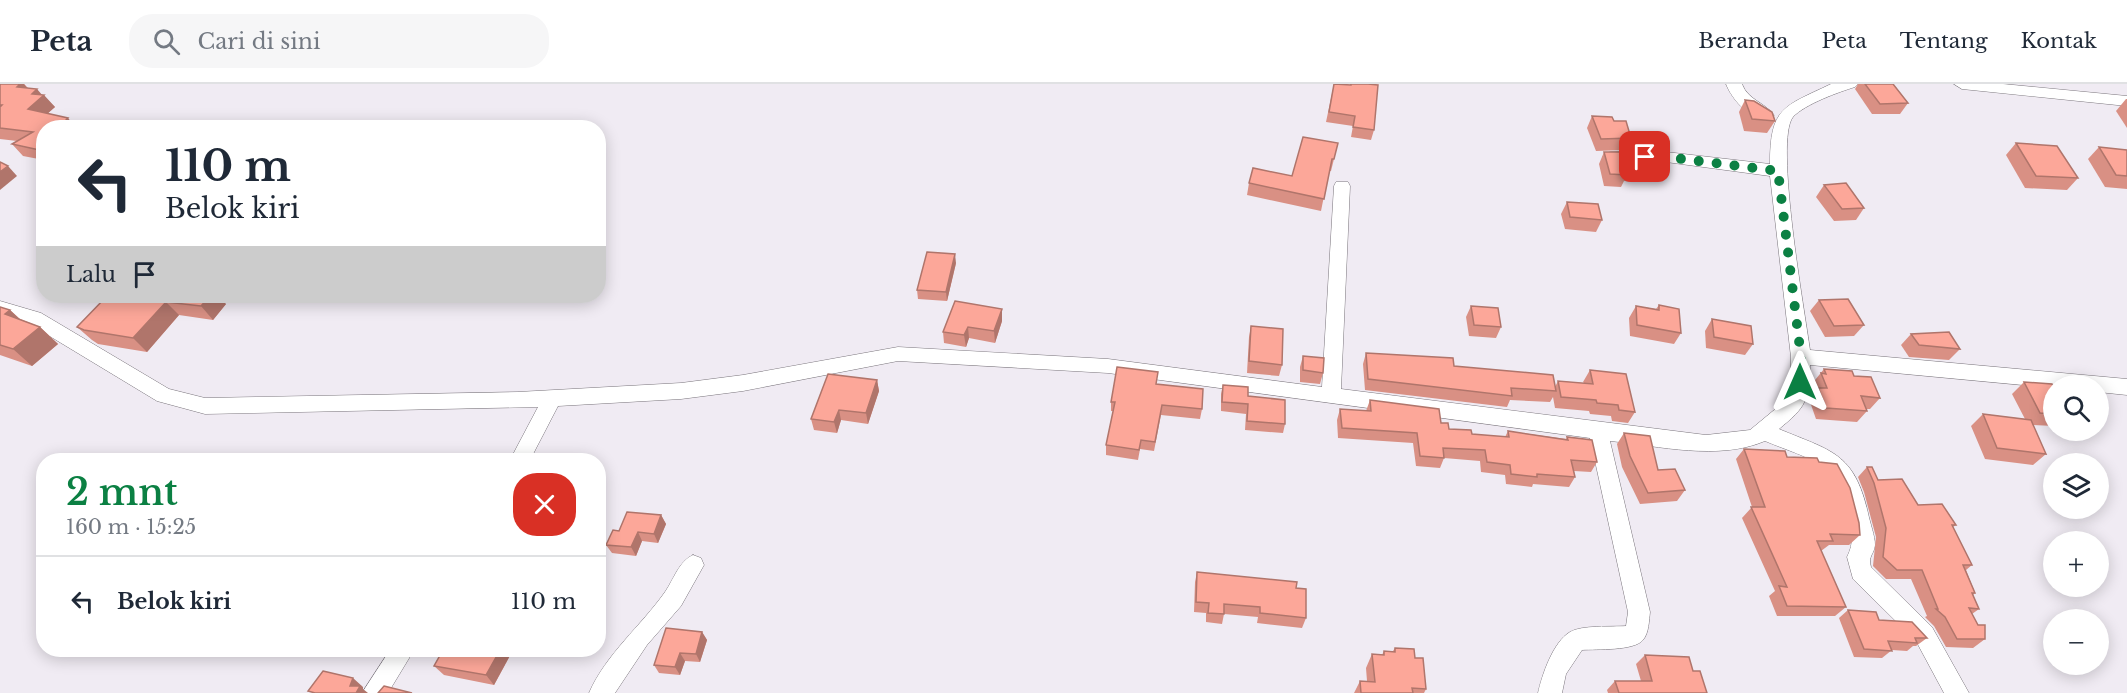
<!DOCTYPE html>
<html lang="id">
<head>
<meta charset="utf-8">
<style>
  body { margin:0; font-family:"Libre Baskerville",serif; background:#f6f6f7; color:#1f2937; height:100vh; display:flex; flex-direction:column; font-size:22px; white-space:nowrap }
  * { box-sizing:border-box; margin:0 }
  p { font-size:20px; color:#747a83 }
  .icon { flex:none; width:33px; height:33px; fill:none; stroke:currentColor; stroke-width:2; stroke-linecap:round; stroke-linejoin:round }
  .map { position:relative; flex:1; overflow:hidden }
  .drawer { position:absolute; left:36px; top:369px; width:570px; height:204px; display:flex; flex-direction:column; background:#fff; border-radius:24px; box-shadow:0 3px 15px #0003 }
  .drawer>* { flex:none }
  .top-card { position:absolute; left:36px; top:36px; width:570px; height:183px; border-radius:24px; box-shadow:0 3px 15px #0003; background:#fff; color:#1f2937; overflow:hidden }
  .controls { position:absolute; left:2043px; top:291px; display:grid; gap:12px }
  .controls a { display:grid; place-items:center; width:66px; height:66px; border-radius:50%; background:#fff; box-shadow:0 3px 15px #0003; font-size:30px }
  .pin { position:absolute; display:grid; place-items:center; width:51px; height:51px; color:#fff; margin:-26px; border-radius:12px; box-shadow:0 3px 9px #0006 }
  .me { position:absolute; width:66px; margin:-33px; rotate:0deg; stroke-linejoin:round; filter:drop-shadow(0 0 4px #0008) }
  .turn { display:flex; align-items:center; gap:21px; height:126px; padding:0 30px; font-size:27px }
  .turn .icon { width:78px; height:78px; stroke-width:2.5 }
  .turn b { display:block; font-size:42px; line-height:51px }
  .then { display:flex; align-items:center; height:57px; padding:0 30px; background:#0003; gap:12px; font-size:22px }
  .round { display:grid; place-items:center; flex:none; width:63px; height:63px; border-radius:24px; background:#f6f6f7 }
  .headline { display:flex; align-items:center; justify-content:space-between; height:102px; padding:0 30px }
  h1 { font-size:36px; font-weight:600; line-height:45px; color:#0b8043 }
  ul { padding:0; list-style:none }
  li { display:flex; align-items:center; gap:18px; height:90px; padding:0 30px; border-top:2px solid #e0e1e3 }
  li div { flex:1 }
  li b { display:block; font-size:22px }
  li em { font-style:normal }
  header { display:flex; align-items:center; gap:36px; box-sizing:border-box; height:84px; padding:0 30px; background:#fff; border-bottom:2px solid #e0e1e3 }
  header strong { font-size:28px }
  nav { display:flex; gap:33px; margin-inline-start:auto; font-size:21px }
  .search { width:420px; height:54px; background:#f6f6f7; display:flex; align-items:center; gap:15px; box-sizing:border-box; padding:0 21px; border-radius:24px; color:#747a83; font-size:22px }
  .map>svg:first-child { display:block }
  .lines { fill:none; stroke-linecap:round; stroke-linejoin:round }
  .minor-casing { stroke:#79747b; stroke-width:1 }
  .minor { fill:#fff; fill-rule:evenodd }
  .wall { fill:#d99084 }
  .shaded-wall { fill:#b0756b }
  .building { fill:#fca799; stroke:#b0756b; stroke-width:1.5 }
  .route { stroke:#0b8043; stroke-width:10; stroke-dasharray:0 18 }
</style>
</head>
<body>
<header>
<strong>Peta</strong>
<div class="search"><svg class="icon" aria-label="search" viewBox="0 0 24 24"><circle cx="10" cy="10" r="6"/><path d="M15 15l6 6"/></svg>Cari di sini</div>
<nav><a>Beranda</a><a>Peta</a><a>Tentang</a><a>Kontak</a></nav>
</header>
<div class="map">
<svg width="2127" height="609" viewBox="0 0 2127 609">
  <rect width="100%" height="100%" fill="#f0ebf3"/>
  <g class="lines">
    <defs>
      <g id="minor">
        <path d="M1726,0h16c6,16 22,18 32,31l-2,4c-19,5 -40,-19 -46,-35z"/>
        <path d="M1831,0h27l-3,3c-16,5 -50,17 -62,30 -19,23 12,196 17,233l317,29v16l-29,-3v-6h-44v2l-244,-23c-1,36 -4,42 -31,64 52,22 75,23 89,84 2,10 7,23 7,32 -1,10 -7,10 -4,22l61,60 37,66h-25l-28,-52 -63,-62 -6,-22c8,-16 4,-23 0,-40 -11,-57 -34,-56 -82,-76 -47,20 -105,5 -155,0l40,171c-1,8 -1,21 -7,28 -9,11 -46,9 -61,10l-16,24 -4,19h-24c4,-18 15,-51 32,-61 11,-7 42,-5 56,-6l2,-14 -38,-174 -482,-65 -210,-12 -155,30 -62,8 -123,7 -28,54h-20l28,-53 -333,7 -48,-13 -129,-78 -28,-8v-14l41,12 128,76 36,9 313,-6 163,-9 62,-8 155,-28 210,12 214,28 12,-201 2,-4h12l2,4 -9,203 365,46 44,-5 35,-29 5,-19 1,-25 -21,-181 -104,-14h-55l-6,-1 -2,-4 2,-4 6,-1h55l104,12c0,-57 13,-57 61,-80z"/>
        <polygon points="1954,0 2003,0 2127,12 2127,22 1962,5"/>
        <path d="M693,471l8,3 3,7 -23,41 -34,39 -32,48h-26c17,-39 52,-67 76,-101 9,-13 14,-31 28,-37z"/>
        <polygon points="390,566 414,566 388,609 362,609"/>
      </g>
    </defs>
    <use href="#minor" class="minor-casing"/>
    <use href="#minor" class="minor"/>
  </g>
  <g class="wall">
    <polygon points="0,0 24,0 28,4 42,11 55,23 47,30 44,44 44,76 23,72 12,60 17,57 0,55"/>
    <polygon points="1334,0 1374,46 1371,56 1351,53 1353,42 1326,38"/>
    <polygon points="1858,0 1893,0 1908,19 1900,30 1872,30 1855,5"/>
    <polygon points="2126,15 2127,15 2127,44 2116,27"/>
    <polygon points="1745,16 1775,37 1767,49 1744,47 1739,28"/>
    <polygon points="1592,32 1631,54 1625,66 1596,67 1587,44"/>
    <polygon points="1338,59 1331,87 1329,87 1321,127 1247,111 1249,99 1292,92"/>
    <polygon points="2016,59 2078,94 2067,106 2025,104 2006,71"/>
    <polygon points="2099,63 2127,66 2127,105 2105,103 2088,75"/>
    <polygon points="1604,68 1640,86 1634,98 1624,97 1621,103 1604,102 1599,80"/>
    <polygon points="1824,101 1864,124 1856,136 1834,137 1816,113"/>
    <polygon points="1567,118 1602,136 1596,148 1565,145 1561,130"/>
    <polygon points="956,179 947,217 918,215 917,206"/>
    <polygon points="107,212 226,220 213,236 179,231 147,268 98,260 92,256 77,243"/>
    <polygon points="1819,216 1864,241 1854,252 1825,253 1810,227"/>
    <polygon points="1659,221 1681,249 1674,260 1630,252 1629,234 1636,222 1656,225"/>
    <polygon points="1471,222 1501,243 1496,254 1469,252 1466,233"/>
    <polygon points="0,223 10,226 20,235 40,243 58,260 32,282 0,271"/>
    <polygon points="1712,235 1753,260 1745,271 1706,264 1705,247"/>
    <polygon points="1002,237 995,259 969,254 966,263 944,259 943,248"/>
    <polygon points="1251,242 1282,281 1279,292 1247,289 1249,253"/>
    <polygon points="1911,250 1960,265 1949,276 1909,273 1901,261"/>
    <polygon points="1366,269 1454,282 1555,303 1558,297 1584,299 1583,298 1590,286 1635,328 1628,339 1612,337 1611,332 1590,330 1589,327 1555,324 1553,313 1550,318 1510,316 1507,323 1365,306 1363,280"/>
    <polygon points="1303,272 1323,289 1320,300 1300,298 1300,283"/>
    <polygon points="1824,285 1854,292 1880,314 1870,325 1867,325 1867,327 1857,338 1816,335 1809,315 1814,308 1811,301"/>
    <polygon points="877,296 879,307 868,340 841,336 837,349 814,346 811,335"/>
    <polygon points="2024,298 2054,303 2054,342 2033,341 2046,370 2033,381 1985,375 1971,342 1983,330 2025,335 2012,310"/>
    <polygon points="1156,300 1202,325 1200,335 1161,331 1154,367 1140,365 1138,376 1106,371 1106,361 1113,327 1111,327 1111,318"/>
    <polygon points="1223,301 1248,312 1285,340 1283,349 1245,346 1246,330 1221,327 1221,310"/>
    <polygon points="1370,316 1441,339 1449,345 1472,350 1505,353 1508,347 1566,355 1567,353 1597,378 1591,388 1574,387 1575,393 1569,403 1533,400 1532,403 1506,400 1505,391 1481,388 1480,377 1444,374 1440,384 1416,382 1413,359 1338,354 1337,336 1340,325 1366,327"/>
    <polygon points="1624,349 1658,386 1685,406 1677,417 1640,420 1622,383 1617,360"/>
    <polygon points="1744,365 1787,373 1860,451 1849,461 1829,461 1821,467 1846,523 1835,532 1777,532 1769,512 1775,507 1742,434 1752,423 1736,375"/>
    <polygon points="1867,383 1878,396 1918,421 1956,441 1953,443 1972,481 1966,486 1975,509 1973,511 1979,525 1972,530 1985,555 1973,564 1946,563 1934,542 1925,533 1927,532 1911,495 1886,495 1873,482 1876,453 1864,408 1858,393"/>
    <polygon points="661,431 666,440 658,459 642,457 636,472 612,469 606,461 619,447"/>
    <polygon points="1197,488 1296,504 1306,534 1302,544 1257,539 1258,533 1224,530 1222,540 1206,538 1206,529 1194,528 1195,498"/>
    <polygon points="1848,526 1879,536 1927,554 1916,562 1913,562 1907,567 1892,566 1882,574 1854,573 1839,534"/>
    <polygon points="702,548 707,556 700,578 685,577 680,591 659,589 654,581"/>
    <polygon points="1395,564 1415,574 1426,605 1424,609 1354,609 1360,597 1367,597 1366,584 1372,570 1382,571 1384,567 1393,567"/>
    <polygon points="513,566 494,601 444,591 434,582"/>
    <polygon points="1645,571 1693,587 1707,609 1608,609 1607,606 1615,597 1641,597 1636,580"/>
  </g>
  <g class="shaded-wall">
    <polygon points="20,0 24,0 32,10 37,5 43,12 44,11 55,23 39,37 28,25 17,3"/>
    <polygon points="68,34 76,44 64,38"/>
    <polygon points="8,82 17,92 0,106 0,88"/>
    <polygon points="955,170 956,179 947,217 946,208"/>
    <polygon points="210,212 219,212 226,220 213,236 201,222"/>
    <polygon points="166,218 179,231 147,268 133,254"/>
    <polygon points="1002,225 1002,237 995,259 994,247"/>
    <polygon points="10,226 28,243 5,230"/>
    <polygon points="40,243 58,260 32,282 13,265"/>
    <polygon points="968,243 969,254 966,263 964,251"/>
    <polygon points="877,296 879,307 868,340 866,329"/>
    <polygon points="839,326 841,336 837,349 834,338"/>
    <polygon points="661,431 666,440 658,459 654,450"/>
    <polygon points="638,448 642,457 636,472 631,463"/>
    <polygon points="702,548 707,556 700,578 696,570"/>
    <polygon points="500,566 513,566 494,601 486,591"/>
    <polygon points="680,569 685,577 680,591 675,583"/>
    <polygon points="353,594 363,603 363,605 368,609 356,609 350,602"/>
  </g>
  <g class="building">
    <polygon points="0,0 20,0 17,3 37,5 32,10 44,11 28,25 68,34 64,38 89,44 44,44 44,67 12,60 33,48 0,44 0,23 2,21 0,21"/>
    <polygon points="1334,0 1351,1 1351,0 1368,0 1378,1 1374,46 1353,43 1355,32 1329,28"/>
    <polygon points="1865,0 1893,0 1908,19 1880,20"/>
    <polygon points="1745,16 1754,17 1772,28 1775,37 1752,35"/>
    <polygon points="1592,32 1612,33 1614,37 1626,37 1631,54 1601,55"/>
    <polygon points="1303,53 1338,59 1334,75 1332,75 1324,115 1249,99 1253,84 1292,92"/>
    <polygon points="2016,59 2057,62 2078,94 2036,92"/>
    <polygon points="2099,63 2127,66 2127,92 2116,91"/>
    <polygon points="1604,68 1635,68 1640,86 1625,84 1627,91 1610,90"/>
    <polygon points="0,78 8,82 0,88"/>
    <polygon points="1846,99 1864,124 1842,125 1824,101"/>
    <polygon points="1567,118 1598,120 1602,136 1570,133"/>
    <polygon points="927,168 955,170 946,208 917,206"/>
    <polygon points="107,212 210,212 201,222 166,218 133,254 84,246 77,243"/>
    <polygon points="1848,215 1864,241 1834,242 1819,216"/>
    <polygon points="955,217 1002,225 994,247 968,243 964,251 943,248"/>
    <polygon points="1659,221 1679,225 1681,249 1637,241 1636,222 1659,226"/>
    <polygon points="1471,222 1498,224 1501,243 1474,241"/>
    <polygon points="0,223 10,226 5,230 40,243 13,265 0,261"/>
    <polygon points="1712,235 1751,242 1753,260 1714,253"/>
    <polygon points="1251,242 1283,245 1282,281 1249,277"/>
    <polygon points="1949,248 1960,265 1919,261 1911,250"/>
    <polygon points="1366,269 1453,274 1454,282 1553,291 1556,307 1511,304 1512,312 1368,295"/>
    <polygon points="1303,272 1324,274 1323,289 1303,286"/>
    <polygon points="1117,283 1158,288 1156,300 1203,305 1202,325 1162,321 1155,358 1141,356 1139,366 1106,361 1115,318 1111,318"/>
    <polygon points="1824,285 1852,287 1854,292 1871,293 1880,314 1861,312 1867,327 1826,324 1818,304 1827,304 1821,289 1826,290"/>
    <polygon points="1590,286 1626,290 1635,328 1619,326 1618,321 1597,319 1596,316 1561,313 1558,297 1593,300"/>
    <polygon points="828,290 877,296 866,329 839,326 834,338 811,335"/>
    <polygon points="2024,298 2052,300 2054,303 2054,330 2040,329"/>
    <polygon points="1223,301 1248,303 1248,312 1285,316 1285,340 1247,337 1248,320 1222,318"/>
    <polygon points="1370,316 1439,325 1441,339 1448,339 1449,345 1471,346 1472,350 1509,353 1508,347 1568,356 1567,353 1592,356 1597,378 1571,376 1575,393 1537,390 1537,393 1511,390 1510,381 1487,378 1485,366 1443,364 1444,374 1420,372 1417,349 1342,344 1340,325 1371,327"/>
    <polygon points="1983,330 2031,336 2046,370 1997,364"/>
    <polygon points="1624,349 1650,352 1658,386 1675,385 1685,406 1648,409 1630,372"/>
    <polygon points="1744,365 1785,367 1787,373 1817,374 1819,378 1837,380 1850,404 1859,439 1860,451 1830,450 1833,457 1817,457 1846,523 1787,522 1779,502 1787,503 1751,423 1765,423"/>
    <polygon points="1867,383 1872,383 1878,396 1902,395 1918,421 1942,420 1956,441 1952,441 1972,481 1963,481 1975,509 1972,509 1979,525 1969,524 1978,541 1985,541 1985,555 1957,555 1945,533 1936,525 1938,525 1922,486 1897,486 1883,473 1886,444 1874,399"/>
    <polygon points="627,428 661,431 654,450 638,448 631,463 606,461 613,446 619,447"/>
    <polygon points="1197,488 1297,498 1296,504 1306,505 1306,534 1260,529 1260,523 1224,520 1224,530 1208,529 1209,519 1196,518"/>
    <polygon points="1848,526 1876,528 1879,536 1912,538 1927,554 1915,554 1917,559 1888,557 1892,567 1864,565"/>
    <polygon points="666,544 702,548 696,570 680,569 675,583 654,581"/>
    <polygon points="1395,564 1414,565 1415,574 1423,574 1426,605 1412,604 1413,609 1361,609 1360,597 1375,598 1372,570 1384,571 1384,567 1395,568"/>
    <polygon points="443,566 500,566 486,591 434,582"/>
    <polygon points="1645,571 1689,573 1693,587 1700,587 1707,609 1619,609 1615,597 1652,597"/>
    <polygon points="323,587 353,594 350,602 360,602 356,609 315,609 308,607"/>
    <polygon points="384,602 412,609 378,609"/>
  </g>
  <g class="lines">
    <polyline class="route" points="1645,73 1666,73 1778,87 1801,273 1800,298"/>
  </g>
</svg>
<div class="controls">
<a><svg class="icon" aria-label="search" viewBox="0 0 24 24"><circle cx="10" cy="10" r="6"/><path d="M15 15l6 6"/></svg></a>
<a><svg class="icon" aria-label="layers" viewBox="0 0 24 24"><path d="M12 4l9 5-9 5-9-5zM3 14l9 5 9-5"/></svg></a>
<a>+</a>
<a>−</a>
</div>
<div class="pin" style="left:1645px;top:73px;background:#d93025"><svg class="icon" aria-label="arrive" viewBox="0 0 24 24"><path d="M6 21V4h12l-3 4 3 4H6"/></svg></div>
<svg class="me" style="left:1800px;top:298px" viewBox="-20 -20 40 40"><path d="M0-17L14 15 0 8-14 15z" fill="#0b8043" stroke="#fff" stroke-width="4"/></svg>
<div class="top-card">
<div class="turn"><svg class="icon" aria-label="left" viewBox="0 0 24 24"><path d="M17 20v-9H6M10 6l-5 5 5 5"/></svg><div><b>110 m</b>Belok kiri</div></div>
<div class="then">Lalu<svg class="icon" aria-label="arrive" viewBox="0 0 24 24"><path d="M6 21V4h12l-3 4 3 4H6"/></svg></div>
</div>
<section class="drawer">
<div class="headline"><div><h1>2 mnt</h1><p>160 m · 15:25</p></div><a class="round" style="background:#d93025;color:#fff"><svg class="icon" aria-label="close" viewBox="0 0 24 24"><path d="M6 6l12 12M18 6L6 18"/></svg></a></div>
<ul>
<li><svg class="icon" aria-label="left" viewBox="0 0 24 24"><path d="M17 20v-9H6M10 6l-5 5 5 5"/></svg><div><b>Belok kiri</b></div><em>110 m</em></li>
</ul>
</section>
</div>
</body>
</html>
